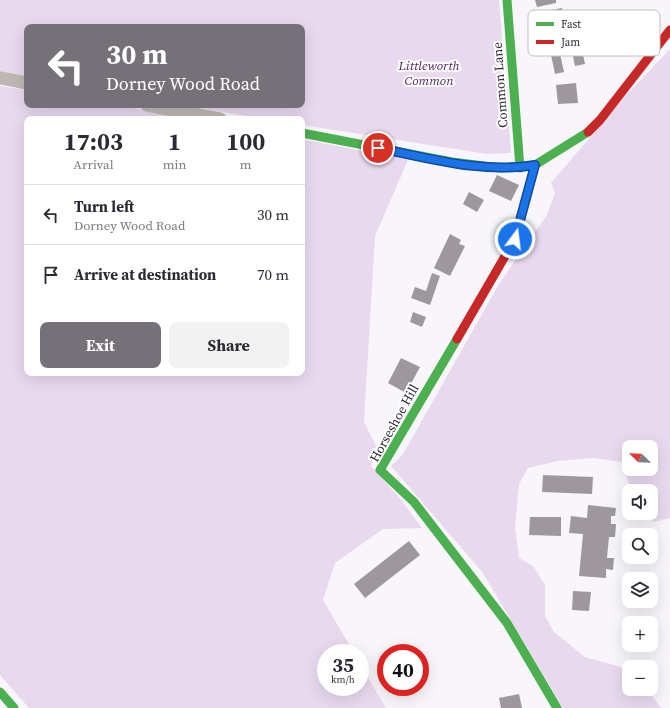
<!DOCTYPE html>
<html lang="en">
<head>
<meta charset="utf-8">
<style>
  body { margin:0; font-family:"Source Serif 4",serif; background:#f2f2f3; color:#2b2b33; height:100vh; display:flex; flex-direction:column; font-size:15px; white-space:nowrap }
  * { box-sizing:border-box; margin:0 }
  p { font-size:13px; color:#7c7c81 }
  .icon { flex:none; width:22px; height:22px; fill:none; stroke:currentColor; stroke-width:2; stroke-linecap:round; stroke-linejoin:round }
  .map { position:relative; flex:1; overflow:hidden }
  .panel { position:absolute; left:24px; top:116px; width:281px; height:260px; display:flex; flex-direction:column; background:#fff; border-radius:8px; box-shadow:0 4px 16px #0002 }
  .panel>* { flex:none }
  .top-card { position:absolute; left:24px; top:24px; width:281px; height:84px; border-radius:8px; box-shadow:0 4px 16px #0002; background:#767079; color:#fff; overflow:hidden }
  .needle { width:26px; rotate:293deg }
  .buttons { position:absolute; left:622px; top:440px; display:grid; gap:8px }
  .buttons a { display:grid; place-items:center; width:36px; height:36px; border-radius:8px; background:#fff; box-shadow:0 4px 16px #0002; font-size:20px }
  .speed { position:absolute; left:317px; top:644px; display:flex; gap:8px; font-size:20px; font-weight:700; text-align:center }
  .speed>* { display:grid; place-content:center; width:52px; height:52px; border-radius:50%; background:#fff; box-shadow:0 4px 16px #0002; line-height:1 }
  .speed small { font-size:10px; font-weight:400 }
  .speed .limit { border:6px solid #d22; background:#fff; color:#111 }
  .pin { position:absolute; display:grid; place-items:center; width:34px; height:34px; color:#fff; margin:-17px; border:2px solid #fff; border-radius:50%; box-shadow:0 1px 4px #0007 }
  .me { position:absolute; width:44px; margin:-22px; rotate:15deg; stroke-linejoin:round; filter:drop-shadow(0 0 3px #0008) }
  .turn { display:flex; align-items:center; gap:14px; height:84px; padding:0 16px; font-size:18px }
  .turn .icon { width:52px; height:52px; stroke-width:2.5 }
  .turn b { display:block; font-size:28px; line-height:34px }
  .eta { display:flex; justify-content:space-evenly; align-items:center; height:68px; text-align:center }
  .eta b { font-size:24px; font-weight:700; line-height:28px }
  .cta { display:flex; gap:8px; margin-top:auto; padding:8px 16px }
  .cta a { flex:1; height:46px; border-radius:8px; background:#767079; color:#fff; font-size:16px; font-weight:700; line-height:46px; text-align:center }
  .cta a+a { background:#f2f2f3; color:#2b2b33 }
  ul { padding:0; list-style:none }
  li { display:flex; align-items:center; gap:12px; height:60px; padding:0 16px; border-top:1px solid #e1e1e2 }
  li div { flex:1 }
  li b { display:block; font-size:15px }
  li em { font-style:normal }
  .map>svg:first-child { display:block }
  .green { fill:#e8d9ef; fill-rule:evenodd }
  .building { fill:#9e989e }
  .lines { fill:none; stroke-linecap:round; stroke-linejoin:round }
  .street { stroke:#bfb8b2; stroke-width:13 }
  .fast { stroke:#4caf50; stroke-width:9 }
  .jam { stroke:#c62828; stroke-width:9 }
  .route-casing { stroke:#114b97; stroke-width:10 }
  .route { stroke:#1a73e8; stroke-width:7 }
  .labels { text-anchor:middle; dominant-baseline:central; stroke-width:4; stroke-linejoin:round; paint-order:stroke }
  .park-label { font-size:13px; font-style:italic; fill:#532265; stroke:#fff }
  .street-label { font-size:13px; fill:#302834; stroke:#fff }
  .key { fill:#fff; stroke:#c1bec2; stroke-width:1 }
  .key-label { font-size:11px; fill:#302834 }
</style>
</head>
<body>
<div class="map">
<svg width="670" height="708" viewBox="0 0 670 708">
  <rect width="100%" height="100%" fill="#f8f6fa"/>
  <g class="green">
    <polygon points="0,0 499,0 511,153 487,154 302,125 302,119 265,119 181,105 302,105 302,27 27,27 27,77 0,73"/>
    <path d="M670,49v469l-17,4 -5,-9h3v-22h-18l-3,-3 -8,-26 -29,-4 -36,3 -29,7 -9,16 -4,43 4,31 14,8 12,19v31l9,16 31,25 39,11 5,4v17h18l14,19h-98l-80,-135 -92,-107 12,-12 96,-170 48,-69 8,-22 -4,-10 77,-90zM629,447h22v22h-22z"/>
    <polygon points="0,86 27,90 27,105 118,105 196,119 27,119 27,373 302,373 302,139 408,160 375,236 364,422 376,446 371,466 402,501 422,528 383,529 335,563 323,600 354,653 326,653 326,687 360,687 360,664 386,708 29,708 0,675"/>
  </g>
  <g class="building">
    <polygon points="535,0 556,0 556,3 537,7"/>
    <polygon points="562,8 569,38 579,36 585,64 575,66 571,46 559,49 564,72 555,74 550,50 558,49 556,43 548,45 541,12"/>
    <polygon points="576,83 578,103 558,104 556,85"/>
    <polygon points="497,175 519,185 511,201 489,191"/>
    <polygon points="469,192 484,200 477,212 463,204"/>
    <polygon points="450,234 461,240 459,244 465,246 450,276 434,268"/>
    <polygon points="432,273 440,276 430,305 411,298 415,287 426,291"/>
    <polygon points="413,312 426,317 422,327 410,322"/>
    <polygon points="401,358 420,367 406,393 388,383"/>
    <polygon points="543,475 593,477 592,494 542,492"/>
    <polygon points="588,505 616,508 615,516 611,516 611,524 616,524 615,537 609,537 607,558 614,558 613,570 606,569 606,578 579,576 583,534 569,533 571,516 587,518"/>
    <polygon points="530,517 561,517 561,536 529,535"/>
    <polygon points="409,541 420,555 365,598 354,584"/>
    <polygon points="573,591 591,592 589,611 572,610"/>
    <polygon points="519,694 522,708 501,708 499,698"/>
  </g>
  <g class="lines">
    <g class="street">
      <polyline points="0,78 27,83"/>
      <polyline points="147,105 220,119"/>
    </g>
    <g class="fast">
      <polyline points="507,0 520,168"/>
      <polyline points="302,133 452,162 500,168 535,165 588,132"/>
      <polyline points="457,339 380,470 414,502 507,623 557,708"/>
      <polyline points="0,692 14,708"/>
    </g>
    <g class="jam">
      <polyline points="588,132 600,120 670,30"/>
      <polyline points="457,339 515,239 535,165"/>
    </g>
  </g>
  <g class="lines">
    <defs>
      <path id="route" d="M378,148c51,10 105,26 157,17l-20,74"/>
    </defs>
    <use href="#route" class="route-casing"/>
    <use href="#route" class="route"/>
  </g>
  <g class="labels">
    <g class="park-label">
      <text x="429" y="65">Littleworth<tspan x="429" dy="15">Common</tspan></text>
    </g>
    <g class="street-label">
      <text transform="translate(500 85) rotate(-94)">Common Lane</text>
      <text transform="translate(394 423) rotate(-61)">Horseshoe Hill</text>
    </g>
  </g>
  <rect x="528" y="10" width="132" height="46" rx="6" class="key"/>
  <rect x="536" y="22" width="18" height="4" fill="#4caf50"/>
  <rect x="536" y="40" width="18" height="4" fill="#c62828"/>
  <g class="key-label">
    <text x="561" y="28">Fast</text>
    <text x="561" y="46">Jam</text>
  </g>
</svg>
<div class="buttons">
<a><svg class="needle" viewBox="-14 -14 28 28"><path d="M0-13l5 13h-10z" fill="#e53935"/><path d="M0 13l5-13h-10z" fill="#7c7c81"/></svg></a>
<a><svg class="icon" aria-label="sound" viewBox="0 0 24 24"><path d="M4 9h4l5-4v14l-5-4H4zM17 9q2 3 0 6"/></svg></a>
<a><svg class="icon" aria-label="search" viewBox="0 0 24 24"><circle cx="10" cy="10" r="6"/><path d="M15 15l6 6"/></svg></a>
<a><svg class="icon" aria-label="layers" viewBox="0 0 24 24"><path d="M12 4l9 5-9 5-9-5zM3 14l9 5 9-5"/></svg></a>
<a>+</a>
<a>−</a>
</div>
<div class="speed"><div>35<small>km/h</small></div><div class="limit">40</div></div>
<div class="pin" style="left:378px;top:148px;background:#d93025"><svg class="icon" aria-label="arrive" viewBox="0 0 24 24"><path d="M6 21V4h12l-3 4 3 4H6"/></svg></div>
<svg class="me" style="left:515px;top:239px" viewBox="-20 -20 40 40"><circle r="17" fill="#1a73e8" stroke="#fff" stroke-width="3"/><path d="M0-11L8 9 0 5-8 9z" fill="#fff"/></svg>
<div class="top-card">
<div class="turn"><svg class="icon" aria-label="left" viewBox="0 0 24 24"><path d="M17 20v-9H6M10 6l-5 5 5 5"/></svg><div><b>30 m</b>Dorney Wood Road</div></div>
</div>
<section class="panel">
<div class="eta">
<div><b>17:03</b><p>Arrival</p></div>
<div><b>1</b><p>min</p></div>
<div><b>100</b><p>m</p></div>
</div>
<ul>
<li><svg class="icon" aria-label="left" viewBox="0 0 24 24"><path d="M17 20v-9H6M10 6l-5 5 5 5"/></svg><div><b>Turn left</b><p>Dorney Wood Road</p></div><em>30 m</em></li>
<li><svg class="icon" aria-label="arrive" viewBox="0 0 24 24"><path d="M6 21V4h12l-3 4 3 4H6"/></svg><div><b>Arrive at destination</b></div><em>70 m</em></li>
</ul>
<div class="cta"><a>Exit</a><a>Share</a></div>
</section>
</div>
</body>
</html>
